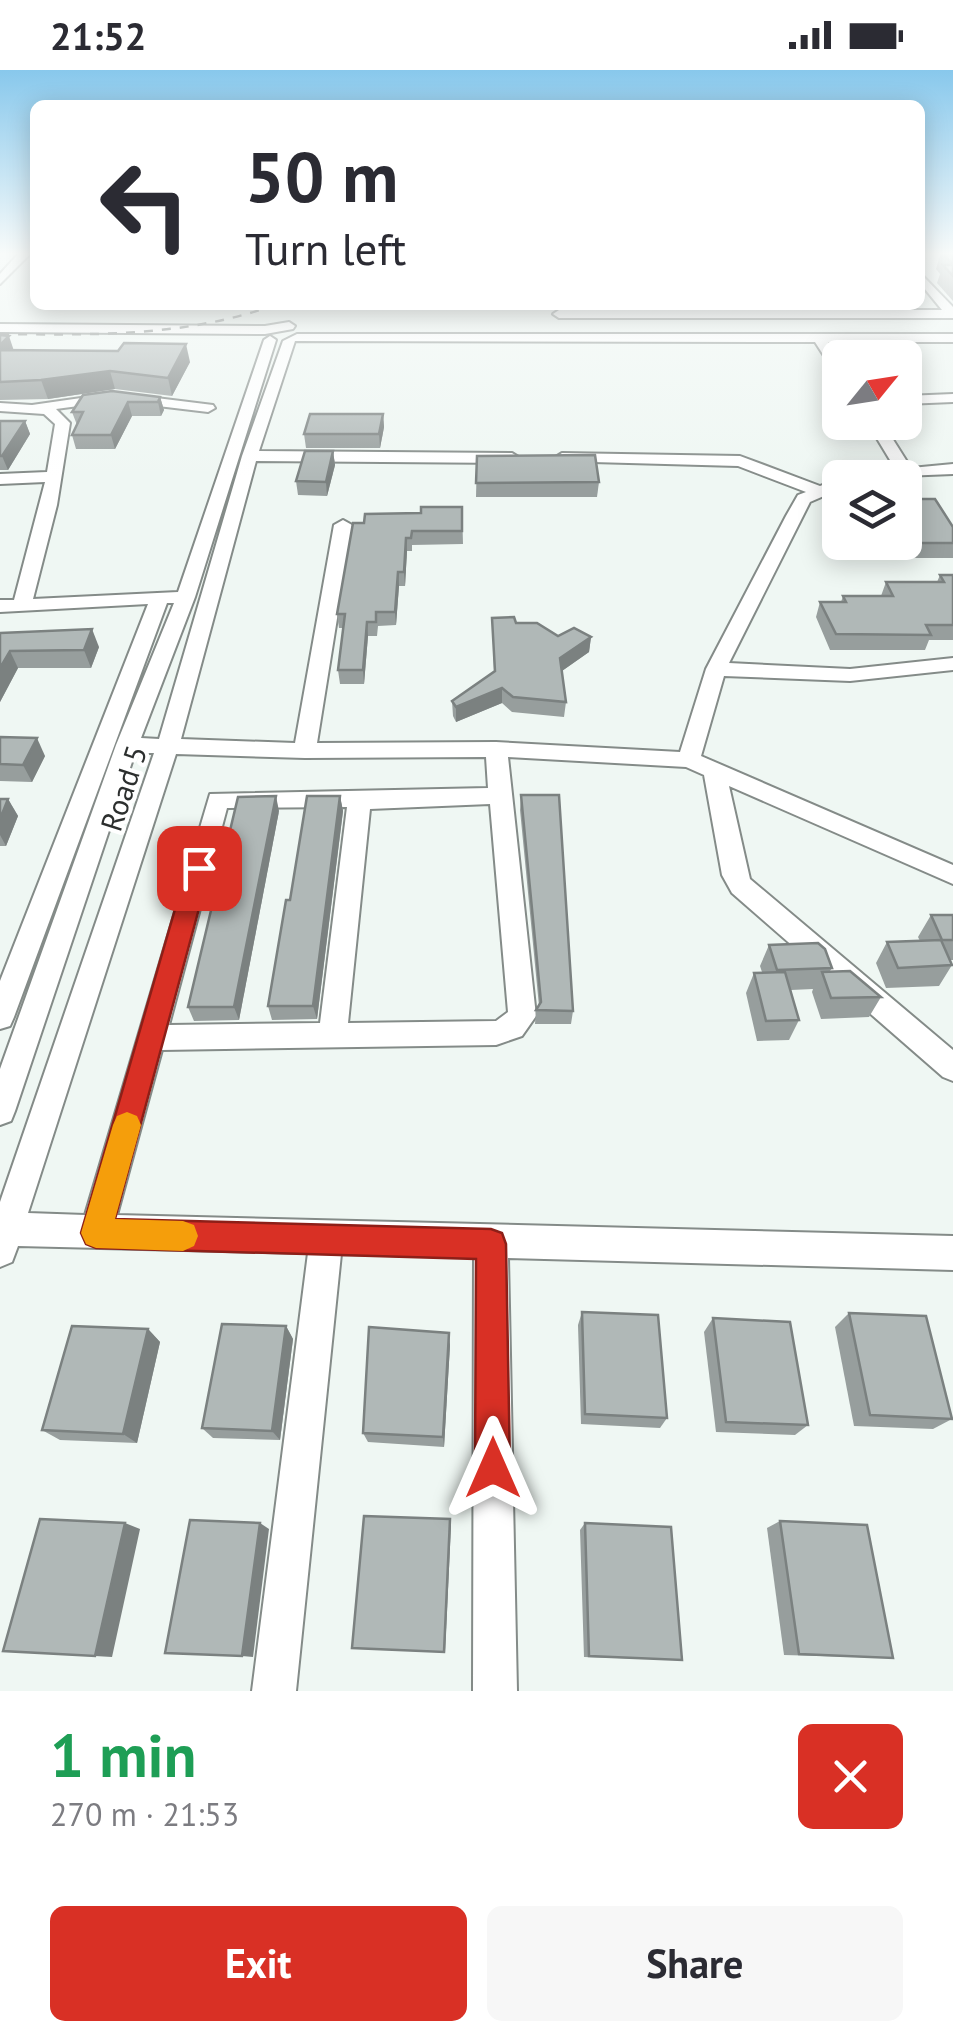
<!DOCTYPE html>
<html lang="en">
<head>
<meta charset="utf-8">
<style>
  body { margin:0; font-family:"PT Sans",sans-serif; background:#f7f7f7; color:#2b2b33; height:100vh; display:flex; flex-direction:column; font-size:38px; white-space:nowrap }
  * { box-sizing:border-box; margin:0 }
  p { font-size:32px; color:#7c7c81 }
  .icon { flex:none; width:55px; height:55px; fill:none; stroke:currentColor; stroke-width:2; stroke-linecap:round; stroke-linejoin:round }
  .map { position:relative; height:1621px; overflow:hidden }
  .drawer { display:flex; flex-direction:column; background:#fff; flex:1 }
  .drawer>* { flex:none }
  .guide { position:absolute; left:30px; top:30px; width:895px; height:210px; border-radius:15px; box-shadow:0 5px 25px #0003; background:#fff; color:#2b2b33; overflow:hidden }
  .needle { width:65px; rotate:60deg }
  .fabs { position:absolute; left:822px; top:270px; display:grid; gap:20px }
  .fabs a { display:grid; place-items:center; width:100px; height:100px; border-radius:15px; background:#fff; box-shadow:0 5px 25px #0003; font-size:50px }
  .pin { position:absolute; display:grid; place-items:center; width:85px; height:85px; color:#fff; margin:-42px; border-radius:20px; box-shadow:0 5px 15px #0006 }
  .me { position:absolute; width:110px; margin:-55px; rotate:0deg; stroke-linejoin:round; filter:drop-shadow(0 0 8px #0008) }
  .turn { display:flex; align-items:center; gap:35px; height:210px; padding:0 50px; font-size:45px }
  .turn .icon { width:130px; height:130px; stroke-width:2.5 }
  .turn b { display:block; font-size:70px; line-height:85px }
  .round { display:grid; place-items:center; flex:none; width:105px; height:105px; border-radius:15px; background:#f7f7f7 }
  .head { display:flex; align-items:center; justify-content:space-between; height:170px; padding:0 50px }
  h1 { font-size:60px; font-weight:700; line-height:75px; color:#1e9e55 }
  .primary-button { display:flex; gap:20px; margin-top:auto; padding:20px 50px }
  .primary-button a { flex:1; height:115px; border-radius:15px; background:#d93025; color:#fff; font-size:40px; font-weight:700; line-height:115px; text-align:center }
  .primary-button a+a { background:#f7f7f7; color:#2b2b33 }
  .status { display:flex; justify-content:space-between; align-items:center; height:70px; padding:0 50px; background:#fff; direction:ltr }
  .status svg { height:28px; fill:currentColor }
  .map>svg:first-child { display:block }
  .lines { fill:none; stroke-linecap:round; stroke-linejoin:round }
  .minor-casing { stroke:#848b88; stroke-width:4 }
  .minor { fill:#fff; fill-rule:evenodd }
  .rail { stroke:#7c817f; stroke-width:2.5; stroke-dasharray:9 9; stroke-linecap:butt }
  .wall { fill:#979e9d }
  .shaded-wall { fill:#7b8180 }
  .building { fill:#b0b8b7; stroke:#7b8180; stroke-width:2.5 }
  .route { fill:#d93025; stroke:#8d1f18; stroke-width:2.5 }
  .slow { fill:#f59e0b }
  .labels { text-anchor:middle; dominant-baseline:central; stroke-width:8; stroke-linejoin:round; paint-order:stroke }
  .street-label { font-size:30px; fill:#2c2f2e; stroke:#fff }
</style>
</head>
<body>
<div class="status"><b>21:52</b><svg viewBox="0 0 49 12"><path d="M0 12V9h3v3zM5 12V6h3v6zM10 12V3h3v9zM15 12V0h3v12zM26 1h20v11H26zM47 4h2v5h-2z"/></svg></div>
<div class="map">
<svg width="953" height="1621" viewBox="0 0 953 1621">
  <rect width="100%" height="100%" fill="#eff7f3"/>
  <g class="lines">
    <defs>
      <g id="minor">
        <polygon points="20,182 32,182 0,214 0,204"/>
        <polygon points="920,203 953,237 953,248 559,248 553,244 559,240 942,240 920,213"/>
        <polygon points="289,252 295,256 293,259 265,264 0,262 0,254 265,256"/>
        <path d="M297,264h656v8h-125l12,18v14l-5,-1 -20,-31 -520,-1 -36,110 253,2 8,5 -8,5 -256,-2 -75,278 114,4 39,-218 9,-5 9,5 -35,218 179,-1 184,10 26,-83 80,-153 12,-21 8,-3 -68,-26 -182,-5 -2,-3 8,-5 178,3 80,30 20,-8v11l-30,13 -81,161 121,6 103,-11v12l-103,11 -126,-5 -23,80 252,109v19l-224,-98 21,93 203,171v31l-10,-4 -211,-184 -10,-18 -18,-100 -18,-8 -178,-10 28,259 -14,20 -26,9 -334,5 -45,165 836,21v34l-445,-12 9,433h-44l1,-434 -133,-3 -45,437h-44l56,-438 -290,-7 -6,16 -12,5v-65l154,-449h-19l-120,358 -4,10 -11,4v-56l116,-324 58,-142h-7l-153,414 -4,9 -10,3v-48l148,-377 -148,8v-12h14l31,-118 -45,2v-10l47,-2 8,-48 -11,-10 -44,-3v-8l32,2 84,-12 97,12 2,3 -7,4 -92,-11 -60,8 14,14 -13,82 -24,94 145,-7 86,-252 6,-4 6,4 -81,257 -54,141 18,1 83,-283 41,-115zM176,684l129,4 181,-1 2,31 -278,6 -125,421 -57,-2zM490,734l18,208 -12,9 -148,2 22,-214zM347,737l-27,216 -151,2 58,-217z"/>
        <polygon points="953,324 953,332 905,334 905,326"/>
        <polygon points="867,352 882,352 911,398 953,394 953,404 853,408 896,400"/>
      </g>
    </defs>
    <use href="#minor" class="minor-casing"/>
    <use href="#minor" class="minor"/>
    <path class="rail" d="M0,264c94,1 185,3 275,-29"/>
  </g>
  <g class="wall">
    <polygon points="941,182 953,182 953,231 937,213 940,204 936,199"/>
    <polygon points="0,265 14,280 190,292 172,326 115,319 48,329 0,330"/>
    <polygon points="160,327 164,340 161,346 132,346 115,379 76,379 72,365 77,355 72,342"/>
    <polygon points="383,344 384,357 380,378 306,378 304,364"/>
    <polygon points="0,351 25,351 30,364 8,400 0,400"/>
    <polygon points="333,381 335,395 327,426 298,425 296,411"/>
    <polygon points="477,386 599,412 597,427 476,427"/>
    <polygon points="905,429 953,457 953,488 905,488 899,476 880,477 878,472 905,472"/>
    <polygon points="462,437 463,474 412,475 412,481 407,481 405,516 399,516 396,555 378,556 377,566 368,566 364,614 340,614 338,600 343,558 339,558 337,544 364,453"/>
    <polygon points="940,505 953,505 953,570 929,570 925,580 830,580 816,547 820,532 841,532 843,526 881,526 886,512 937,512"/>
    <polygon points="492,548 516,553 558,566 591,567 589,582 562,601 566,632 564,647 512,642 502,633 456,652 453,646 452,631 494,602"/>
    <polygon points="0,563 99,577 91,598 18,598 0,632"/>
    <polygon points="0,667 45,686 32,712 0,711"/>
    <polygon points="521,725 573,941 571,954 535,954 536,940 539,936 520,740"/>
    <polygon points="340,726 343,741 317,949 272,950 268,936 290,830"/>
    <polygon points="0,729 8,729 18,746 6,776 0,776"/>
    <polygon points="279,741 239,950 194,951 188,937"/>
    <polygon points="931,845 953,845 953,890 950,890 952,895 939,916 886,918 876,893 887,872 920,871 918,867"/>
    <polygon points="769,875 832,898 830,901 881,927 869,947 821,949 812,922 813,919 791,920 799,950 789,970 757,971 746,923 754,903 762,902 760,896"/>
    <polygon points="582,1242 667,1348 660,1358 581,1354 578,1255"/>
    <polygon points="849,1243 952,1349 933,1359 854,1356 835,1257"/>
    <polygon points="713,1248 808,1355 795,1365 716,1362 704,1262"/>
    <polygon points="286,1256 293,1269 280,1370 213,1368 202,1358"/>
    <polygon points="148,1259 160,1272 137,1373 60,1370 42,1360"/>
    <polygon points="450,1275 444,1377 368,1372 363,1363"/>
    <polygon points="780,1451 893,1588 784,1585 767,1458"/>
    <polygon points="585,1453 682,1590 584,1587 580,1460"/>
  </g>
  <g class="shaded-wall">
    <polygon points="9,266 15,284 0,291 0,275"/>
    <polygon points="186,274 190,292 172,326 168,308"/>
    <polygon points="110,301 115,319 48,329 41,310"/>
    <polygon points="160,327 164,340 161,346 158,332"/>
    <polygon points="128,332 132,346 115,379 111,365"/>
    <polygon points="383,344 384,357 380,378 379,364"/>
    <polygon points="25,351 30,364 8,400 2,386"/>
    <polygon points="333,381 335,395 327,426 326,412"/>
    <polygon points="406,468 407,481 405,516 404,502"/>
    <polygon points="398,502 399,516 396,555 395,542"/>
    <polygon points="367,552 368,566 364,614 363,600"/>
    <polygon points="92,559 99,577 91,598 84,580"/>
    <polygon points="591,567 589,582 559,603 560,588"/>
    <polygon points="10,581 18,598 0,632 0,598"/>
    <polygon points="502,618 502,633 456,652 456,637"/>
    <polygon points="37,668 45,686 32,712 23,695"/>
    <polygon points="276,726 279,741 239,950 234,937"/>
    <polygon points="340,726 343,741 317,949 313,936"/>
    <polygon points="8,729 18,746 6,776 0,765 0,749"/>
    <polygon points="286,1256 293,1269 280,1370 272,1361"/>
    <polygon points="148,1259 160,1272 137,1373 123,1364"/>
    <polygon points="449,1263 450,1275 444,1377 443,1367"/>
    <polygon points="450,1449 451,1456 445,1583 444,1582"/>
    <polygon points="125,1453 140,1459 112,1587 95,1586"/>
    <polygon points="260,1453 269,1459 253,1587 242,1586"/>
  </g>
  <g class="building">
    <polygon points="941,182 953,182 953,194"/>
    <polygon points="943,195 953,195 953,206"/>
    <polygon points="0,265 9,266 0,275"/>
    <polygon points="124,273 186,274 168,308 110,301 41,310 0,312 0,280 118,281"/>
    <polygon points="112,321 160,327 158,332 128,332 111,365 72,365 83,342 72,342 83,325"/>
    <polygon points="310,344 383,344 379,364 304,364"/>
    <polygon points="0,351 25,351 2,386 0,386"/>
    <polygon points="305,381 333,381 326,412 296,411"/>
    <polygon points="595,385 599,412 476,413 477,386"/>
    <polygon points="905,429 935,429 953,457 953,473 911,473 905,463"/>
    <polygon points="421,437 462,437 462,461 412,461 411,468 406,468 404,502 398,502 395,542 376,542 376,552 367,552 363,600 338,600 345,544 337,544 353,453 364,453 365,444 421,443"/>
    <polygon points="940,505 953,505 953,555 926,555 931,565 836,564 820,532 846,532 843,526 893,526 886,512 944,512"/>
    <polygon points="514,547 516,553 537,553 558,566 574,558 591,567 560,588 566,632 513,627 502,618 456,637 452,631 495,601 492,548"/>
    <polygon points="92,559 84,580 10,581 0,598 0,563"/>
    <polygon points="0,667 37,668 23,695 0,694"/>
    <polygon points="521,725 559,725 573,941 536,940 541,932"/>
    <polygon points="276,726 234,937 188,937 238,727"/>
    <polygon points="307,726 340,726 313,936 268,936 286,830 290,830"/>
    <polygon points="0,729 8,729 0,749"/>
    <polygon points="931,845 953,845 953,870 942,870"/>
    <polygon points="941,870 952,895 898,898 887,872"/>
    <polygon points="818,873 825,879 832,898 777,900 769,875"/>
    <polygon points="850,901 881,927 831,928 822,902"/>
    <polygon points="785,902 799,950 766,951 754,903"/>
    <polygon points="582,1242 658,1245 667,1348 585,1344"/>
    <polygon points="849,1243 926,1246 952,1349 870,1345"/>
    <polygon points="713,1248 790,1252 808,1355 726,1352"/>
    <polygon points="222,1254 286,1256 272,1361 202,1358"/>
    <polygon points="72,1256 148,1259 123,1364 42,1360"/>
    <polygon points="369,1257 449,1263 443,1367 363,1363"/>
    <polygon points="364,1446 450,1449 444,1582 352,1578"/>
    <polygon points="40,1449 125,1453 95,1586 3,1581"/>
    <polygon points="190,1450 260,1453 242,1586 165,1583"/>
    <polygon points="780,1451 867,1455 893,1588 799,1584"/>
    <polygon points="585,1453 671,1457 682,1590 589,1586"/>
  </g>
  <linearGradient id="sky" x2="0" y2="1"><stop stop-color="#88c8ec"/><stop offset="0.45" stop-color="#f8fbfa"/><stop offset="1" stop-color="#f8fbfa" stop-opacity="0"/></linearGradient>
  <rect width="953" height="408" fill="url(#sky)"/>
  <polygon class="route" points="199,790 210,798 115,1149 491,1159 502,1163 506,1174 510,1398 505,1410 493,1415 481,1410 475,1398 476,1189 96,1178 86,1174 81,1163 187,798"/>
  <polygon class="slow" points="127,1042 137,1046 141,1055 115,1149 183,1151 194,1155 198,1166 194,1176 183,1181 96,1178 86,1174 81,1163 113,1055 117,1046"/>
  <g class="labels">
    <g class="street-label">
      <text transform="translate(123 718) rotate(-72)">Road 5</text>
    </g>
  </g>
</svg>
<div class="fabs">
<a><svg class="needle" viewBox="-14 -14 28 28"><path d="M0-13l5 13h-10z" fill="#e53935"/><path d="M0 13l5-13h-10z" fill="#7c7c81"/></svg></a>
<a><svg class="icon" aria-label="layers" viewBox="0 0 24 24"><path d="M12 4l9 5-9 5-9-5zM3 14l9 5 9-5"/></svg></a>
</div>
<div class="pin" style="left:199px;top:798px;background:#d93025"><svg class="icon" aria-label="arrive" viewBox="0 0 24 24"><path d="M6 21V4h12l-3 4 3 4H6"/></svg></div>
<svg class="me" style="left:493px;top:1398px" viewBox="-20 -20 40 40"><path d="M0-17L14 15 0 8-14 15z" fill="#d93025" stroke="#fff" stroke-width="4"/></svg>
<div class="guide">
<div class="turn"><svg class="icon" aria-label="left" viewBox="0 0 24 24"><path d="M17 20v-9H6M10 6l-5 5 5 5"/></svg><div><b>50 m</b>Turn left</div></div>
</div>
</div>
<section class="drawer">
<div class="head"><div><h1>1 min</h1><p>270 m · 21:53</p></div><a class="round" style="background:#d93025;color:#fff"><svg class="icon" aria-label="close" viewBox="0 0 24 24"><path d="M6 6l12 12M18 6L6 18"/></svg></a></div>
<div class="primary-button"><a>Exit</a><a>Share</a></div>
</section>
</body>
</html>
